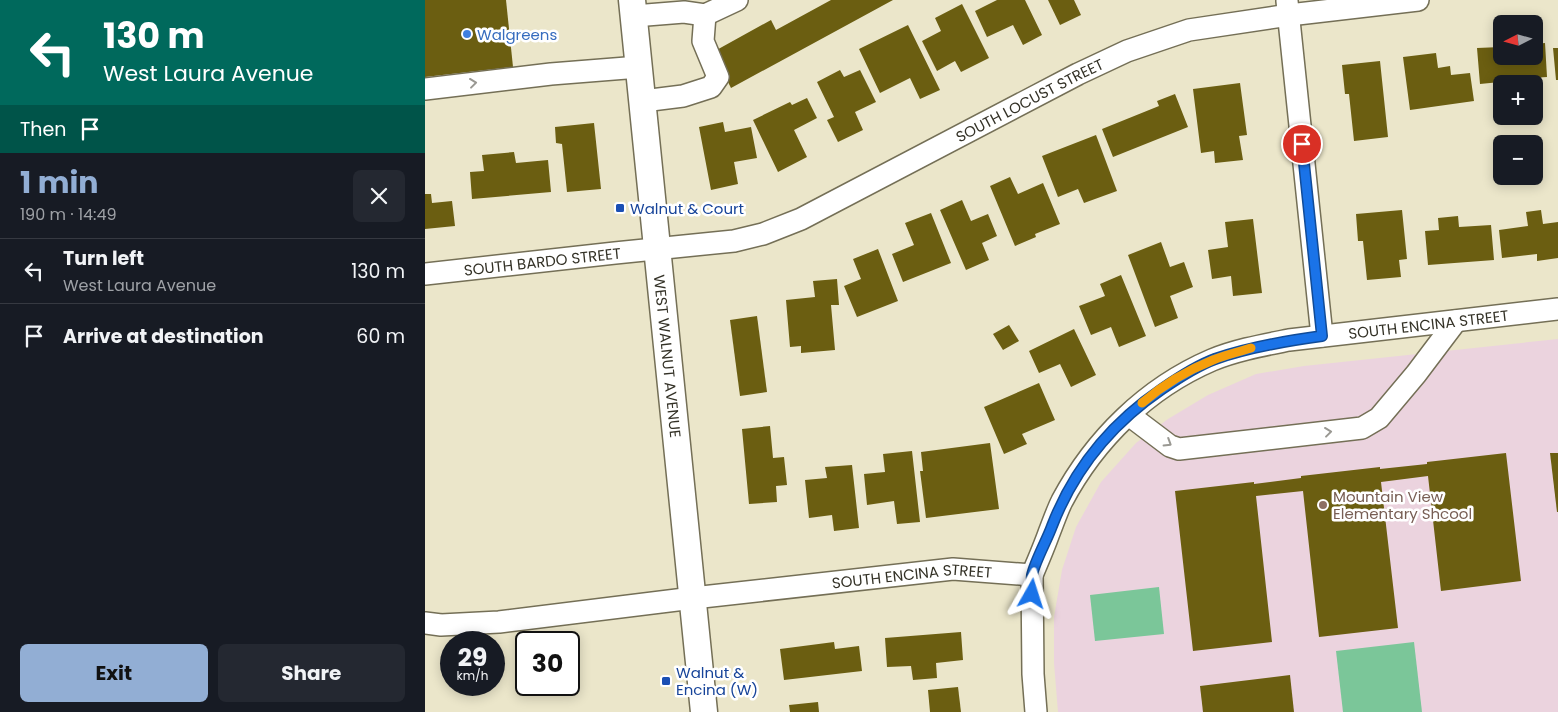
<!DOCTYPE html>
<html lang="en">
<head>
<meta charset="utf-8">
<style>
  body { margin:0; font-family:Poppins,sans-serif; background:#242831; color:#f1f3f6; height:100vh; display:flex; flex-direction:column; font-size:19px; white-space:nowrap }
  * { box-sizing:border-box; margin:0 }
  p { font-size:16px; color:#9ea1a6 }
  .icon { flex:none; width:28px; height:28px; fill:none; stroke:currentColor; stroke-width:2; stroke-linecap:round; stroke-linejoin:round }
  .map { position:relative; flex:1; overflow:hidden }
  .side { display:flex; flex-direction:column; background:#171b24; width:425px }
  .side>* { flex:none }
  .banner { background:#00695c; color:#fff; overflow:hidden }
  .needle { width:32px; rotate:264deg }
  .fabs { position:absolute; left:1068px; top:15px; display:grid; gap:10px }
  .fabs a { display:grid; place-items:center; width:50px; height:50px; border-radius:8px; background:#171b24; box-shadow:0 2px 12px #0003; font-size:25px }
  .speed { position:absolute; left:15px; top:631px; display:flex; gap:10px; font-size:25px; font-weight:700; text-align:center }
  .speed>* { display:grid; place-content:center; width:65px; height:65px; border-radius:50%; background:#171b24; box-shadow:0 2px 12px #0003; line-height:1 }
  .speed small { font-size:12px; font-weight:400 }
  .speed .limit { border:2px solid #111; border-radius:8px; background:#fff; color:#111 }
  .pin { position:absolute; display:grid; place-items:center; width:42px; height:42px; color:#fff; margin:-21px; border:2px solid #fff; border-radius:50%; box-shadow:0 1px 5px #0007 }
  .me { position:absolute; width:55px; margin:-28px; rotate:6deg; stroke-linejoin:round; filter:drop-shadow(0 0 4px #0008) }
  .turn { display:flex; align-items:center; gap:18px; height:105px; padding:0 20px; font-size:22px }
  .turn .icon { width:65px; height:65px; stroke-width:2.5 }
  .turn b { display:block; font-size:35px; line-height:42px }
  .then { display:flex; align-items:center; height:48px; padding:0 20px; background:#0003; gap:10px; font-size:19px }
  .round { display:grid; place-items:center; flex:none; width:52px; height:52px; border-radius:8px; background:#242831 }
  .summary { display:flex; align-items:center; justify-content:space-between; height:85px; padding:0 20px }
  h1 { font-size:30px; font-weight:700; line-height:38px; color:#92aed4 }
  .cta { display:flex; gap:10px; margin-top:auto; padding:10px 20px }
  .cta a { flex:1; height:58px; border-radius:8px; background:#92aed4; color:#111; font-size:20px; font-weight:700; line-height:58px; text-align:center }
  .cta a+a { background:#242831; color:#f1f3f6 }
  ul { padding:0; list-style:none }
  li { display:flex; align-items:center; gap:15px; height:65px; padding:0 20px; border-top:1px solid #363941 }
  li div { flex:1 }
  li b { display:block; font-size:19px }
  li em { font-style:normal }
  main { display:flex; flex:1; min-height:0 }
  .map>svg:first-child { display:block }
  .education { fill:#ebd3de }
  .green { fill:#7bc699 }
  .building { fill:#6b5e11 }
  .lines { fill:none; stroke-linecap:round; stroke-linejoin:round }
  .minor-casing { stroke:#746f56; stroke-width:24 }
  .major-casing { stroke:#746f56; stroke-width:29 }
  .minor { stroke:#fff; stroke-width:21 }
  .major { stroke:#fff; stroke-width:26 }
  .oneway { stroke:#999892 }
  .route-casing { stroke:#114b97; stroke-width:12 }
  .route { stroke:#1a73e8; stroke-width:9 }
  .slow { stroke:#f59e0b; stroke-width:9 }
  .shop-dot { fill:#3f7fe0; stroke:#fff; stroke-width:2 }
  .transit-dot { fill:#1a4fb4; stroke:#fff; stroke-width:2 }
  .education-dot { fill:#8d6e63; stroke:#fff; stroke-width:2 }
  .labels { text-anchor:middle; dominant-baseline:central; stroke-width:5; stroke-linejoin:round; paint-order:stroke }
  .shop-label { font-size:15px; fill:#366cbe; stroke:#fff; text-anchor:start }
  .street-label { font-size:15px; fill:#333126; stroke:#fff }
  .transit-label { font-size:15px; fill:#164399; stroke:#fff; text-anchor:start }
  .education-label { font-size:15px; fill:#785e54; stroke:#fff; text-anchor:start }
</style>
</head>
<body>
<main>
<section class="side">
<div class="banner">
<div class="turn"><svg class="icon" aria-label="left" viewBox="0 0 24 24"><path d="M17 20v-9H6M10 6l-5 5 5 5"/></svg><div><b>130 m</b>West Laura Avenue</div></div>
<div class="then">Then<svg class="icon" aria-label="arrive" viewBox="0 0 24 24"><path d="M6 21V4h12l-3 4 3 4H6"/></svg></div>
</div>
<div class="summary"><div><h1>1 min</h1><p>190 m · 14:49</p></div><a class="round"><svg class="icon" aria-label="close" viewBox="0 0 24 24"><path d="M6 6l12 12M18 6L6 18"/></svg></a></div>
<ul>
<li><svg class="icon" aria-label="left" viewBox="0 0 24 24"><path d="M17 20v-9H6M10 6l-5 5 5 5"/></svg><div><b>Turn left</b><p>West Laura Avenue</p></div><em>130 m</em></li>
<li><svg class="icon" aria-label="arrive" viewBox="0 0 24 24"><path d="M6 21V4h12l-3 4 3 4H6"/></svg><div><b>Arrive at destination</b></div><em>60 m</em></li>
</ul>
<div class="cta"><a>Exit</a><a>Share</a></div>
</section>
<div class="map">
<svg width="1133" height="712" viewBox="0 0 1133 712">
  <rect width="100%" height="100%" fill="#ebe6ca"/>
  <polygon class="education" points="1133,339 1133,712 633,712 629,663 629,617 637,570 651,527 676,482 711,443 743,419 783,395 831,374 879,366"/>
  <g class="green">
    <polygon points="734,587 739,634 670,641 665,595"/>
    <polygon points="989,642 997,712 918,712 911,651"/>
  </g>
  <g class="building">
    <polygon points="0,0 81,0 88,67 0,77"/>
    <polygon points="406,0 468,0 306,88 288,52 346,20 351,30"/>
    <polygon points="572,0 600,0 617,35 598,45 588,25 562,37 550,11"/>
    <polygon points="623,0 649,0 656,15 635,25"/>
    <polygon points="537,4 564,58 536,72 530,61 512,71 497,41 516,31 510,18"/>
    <polygon points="483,25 515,90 495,99 485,78 455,93 434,49"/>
    <polygon points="1120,43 1122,77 1106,78 1106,84 1085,84 1085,81 1055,84 1052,48 1076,47 1076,56 1109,56 1109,44"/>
    <polygon points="1128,48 1133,48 1133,80 1131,80"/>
    <polygon points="1011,53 1013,68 1025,66 1026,75 1045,73 1049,101 985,110 978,57"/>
    <polygon points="955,61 963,137 929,141 924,94 920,94 917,65"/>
    <polygon points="415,70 419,77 435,70 451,102 430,112 438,130 413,142 402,120 409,117 392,82"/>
    <polygon points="815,83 822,135 814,136 818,160 790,163 789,151 776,153 768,89"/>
    <polygon points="750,94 763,127 688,157 677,129 734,106 732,101"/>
    <polygon points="382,98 392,118 369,130 382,157 353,172 328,120 365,102 367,105"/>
    <polygon points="298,122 300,132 326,127 332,158 309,162 313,184 286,190 274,127"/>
    <polygon points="169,123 176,189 142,192 137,144 131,143 130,127"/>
    <polygon points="671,135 692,191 659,203 653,189 633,197 617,156"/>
    <polygon points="89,152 91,163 123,160 126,192 47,199 45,172 59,171 57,155"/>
    <polygon points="585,177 593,194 618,183 635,224 610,234 611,237 590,246 565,186"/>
    <polygon points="0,194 6,194 7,203 27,201 30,226 0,229"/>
    <polygon points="537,200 546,221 563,214 572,236 557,243 564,260 541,270 515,210"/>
    <polygon points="977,210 982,259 974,260 976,277 942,280 938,241 933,241 931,214"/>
    <polygon points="1116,210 1118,224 1133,222 1133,258 1112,261 1112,254 1077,258 1074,230 1103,226 1101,212"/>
    <polygon points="506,213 526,263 478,282 467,254 489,245 480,223"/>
    <polygon points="1033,216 1034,227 1066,225 1069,260 1003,265 1000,231 1014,230 1013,218"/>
    <polygon points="828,219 837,293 808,296 806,276 787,279 783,250 803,247 800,222"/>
    <polygon points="736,242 745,267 759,262 768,287 745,296 753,318 730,327 703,255"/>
    <polygon points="453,249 473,301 432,317 419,286 436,279 428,259"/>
    <polygon points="696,275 721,336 694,347 686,327 666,335 654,306 680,296 675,284"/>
    <polygon points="412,279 414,305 406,305 410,350 376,353 376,346 365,347 361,300 390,297 388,281"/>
    <polygon points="332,316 342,392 315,396 305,320"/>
    <polygon points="584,325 594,341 578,350 568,334"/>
    <polygon points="649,329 671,375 646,387 635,364 614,373 604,351"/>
    <polygon points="614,383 630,420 597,434 602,444 579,454 559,407"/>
    <polygon points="345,426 348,458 359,457 362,485 351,486 352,502 324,504 317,429"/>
    <polygon points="565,443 574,509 501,518 495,471 498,471 496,452"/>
    <polygon points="487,451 495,522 472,524 469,501 442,505 439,474 460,472 458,454"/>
    <polygon points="1081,453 1096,581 1016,591 1003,476 956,482 973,628 894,637 878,491 831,496 847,642 768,651 750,491 829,482 829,484 876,478 876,476 955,467 955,469 1002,464 1002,462"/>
    <polygon points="1125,453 1133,453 1133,512 1132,512"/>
    <polygon points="427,465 434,528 409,531 407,515 384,518 380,480 402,478 400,467"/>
    <polygon points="536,632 538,660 511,663 512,678 488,680 486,666 462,667 460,638"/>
    <polygon points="409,642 410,649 434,646 437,671 359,680 355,649"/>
    <polygon points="865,675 869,712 778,712 775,686"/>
    <polygon points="533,687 536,712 505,712 503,690"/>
    <polygon points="393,702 394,712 365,712 364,705"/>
  </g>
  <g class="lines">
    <defs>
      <g id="minor">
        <polyline points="862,1 897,336"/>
        <polyline points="209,16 259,12 280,15 312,0"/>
        <polyline points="0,89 126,74 214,67"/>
        <polyline points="218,101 258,96 286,87 293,77 278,41 280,15"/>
        <path id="s1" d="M0,274l190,-21 119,-12 29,-7 38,-15 277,-145 49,-23 62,-21 100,-15 129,-15"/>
        <polyline points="704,415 745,446 754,449 937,428 954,418 991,374 1031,321"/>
        <polyline points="607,575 608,674 611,712"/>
        <path id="s2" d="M0,623l16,2 58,-3 194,-24 260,-29 79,6c6,-14 12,-28 17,-42 4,-10 8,-22 13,-32 33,-62 85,-113 150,-141 24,-10 52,-15 77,-20l269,-31"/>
      </g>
      <g id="major">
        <path id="s3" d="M207,0l72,712"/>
      </g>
    </defs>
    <use href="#minor" class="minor-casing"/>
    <use href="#major" class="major-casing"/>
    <use href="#minor" class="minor"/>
    <use href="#major" class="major"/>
  </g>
  <defs><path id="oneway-chevron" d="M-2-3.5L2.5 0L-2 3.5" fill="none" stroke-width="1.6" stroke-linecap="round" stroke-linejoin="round" transform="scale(1.25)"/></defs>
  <g class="oneway">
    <use href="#oneway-chevron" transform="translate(48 83) rotate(-7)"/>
    <use href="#oneway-chevron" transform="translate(903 432) rotate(-7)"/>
    <use href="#oneway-chevron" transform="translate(743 443) rotate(32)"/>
  </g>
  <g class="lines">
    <defs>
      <path id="route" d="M607,594c0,-6 -1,-13 0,-19 3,-14 15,-35 20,-49 22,-57 60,-103 110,-137 16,-11 34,-23 53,-30 34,-12 70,-18 107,-23l-20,-192"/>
    </defs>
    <use href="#route" class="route-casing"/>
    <use href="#route" class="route"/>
    <path class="slow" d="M717,403c21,-18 46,-33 71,-43 12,-5 26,-8 38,-12"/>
  </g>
  <circle class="shop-dot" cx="42" cy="34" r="5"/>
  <g class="transit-dot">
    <rect x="190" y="203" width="10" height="10" rx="2.5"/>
    <rect x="236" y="676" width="10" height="10" rx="2.5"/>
  </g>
  <circle class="education-dot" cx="898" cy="505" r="5"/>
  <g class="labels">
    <g class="shop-label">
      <text x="52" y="34">Walgreens</text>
    </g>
    <g class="street-label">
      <text stroke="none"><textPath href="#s1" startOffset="639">SOUTH LOCUST STREET</textPath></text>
      <text stroke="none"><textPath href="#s1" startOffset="118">SOUTH BARDO STREET</textPath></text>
      <text stroke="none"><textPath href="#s2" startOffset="1120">SOUTH ENCINA STREET</textPath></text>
      <text stroke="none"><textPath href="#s3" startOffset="358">WEST WALNUT AVENUE</textPath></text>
      <text stroke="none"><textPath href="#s2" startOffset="490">SOUTH ENCINA STREET</textPath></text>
    </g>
    <g class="transit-label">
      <text x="205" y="208">Walnut &amp; Court</text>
      <text x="251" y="672">Walnut &amp;<tspan x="251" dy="17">Encina (W)</tspan></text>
    </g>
    <g class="education-label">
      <text x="908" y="496">Mountain View<tspan x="908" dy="17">Elementary Shcool</tspan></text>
    </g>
  </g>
</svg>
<div class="fabs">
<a><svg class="needle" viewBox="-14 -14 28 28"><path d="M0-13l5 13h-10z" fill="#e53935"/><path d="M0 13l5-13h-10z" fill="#9ea1a6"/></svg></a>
<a>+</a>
<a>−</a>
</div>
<div class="speed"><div>29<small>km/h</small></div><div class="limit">30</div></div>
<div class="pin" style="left:877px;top:144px;background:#d93025"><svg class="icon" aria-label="arrive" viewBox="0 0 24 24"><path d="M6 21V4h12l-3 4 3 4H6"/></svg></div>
<svg class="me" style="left:607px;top:594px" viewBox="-20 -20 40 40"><path d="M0-17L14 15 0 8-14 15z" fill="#1a73e8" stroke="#fff" stroke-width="4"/></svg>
</div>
</main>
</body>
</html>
